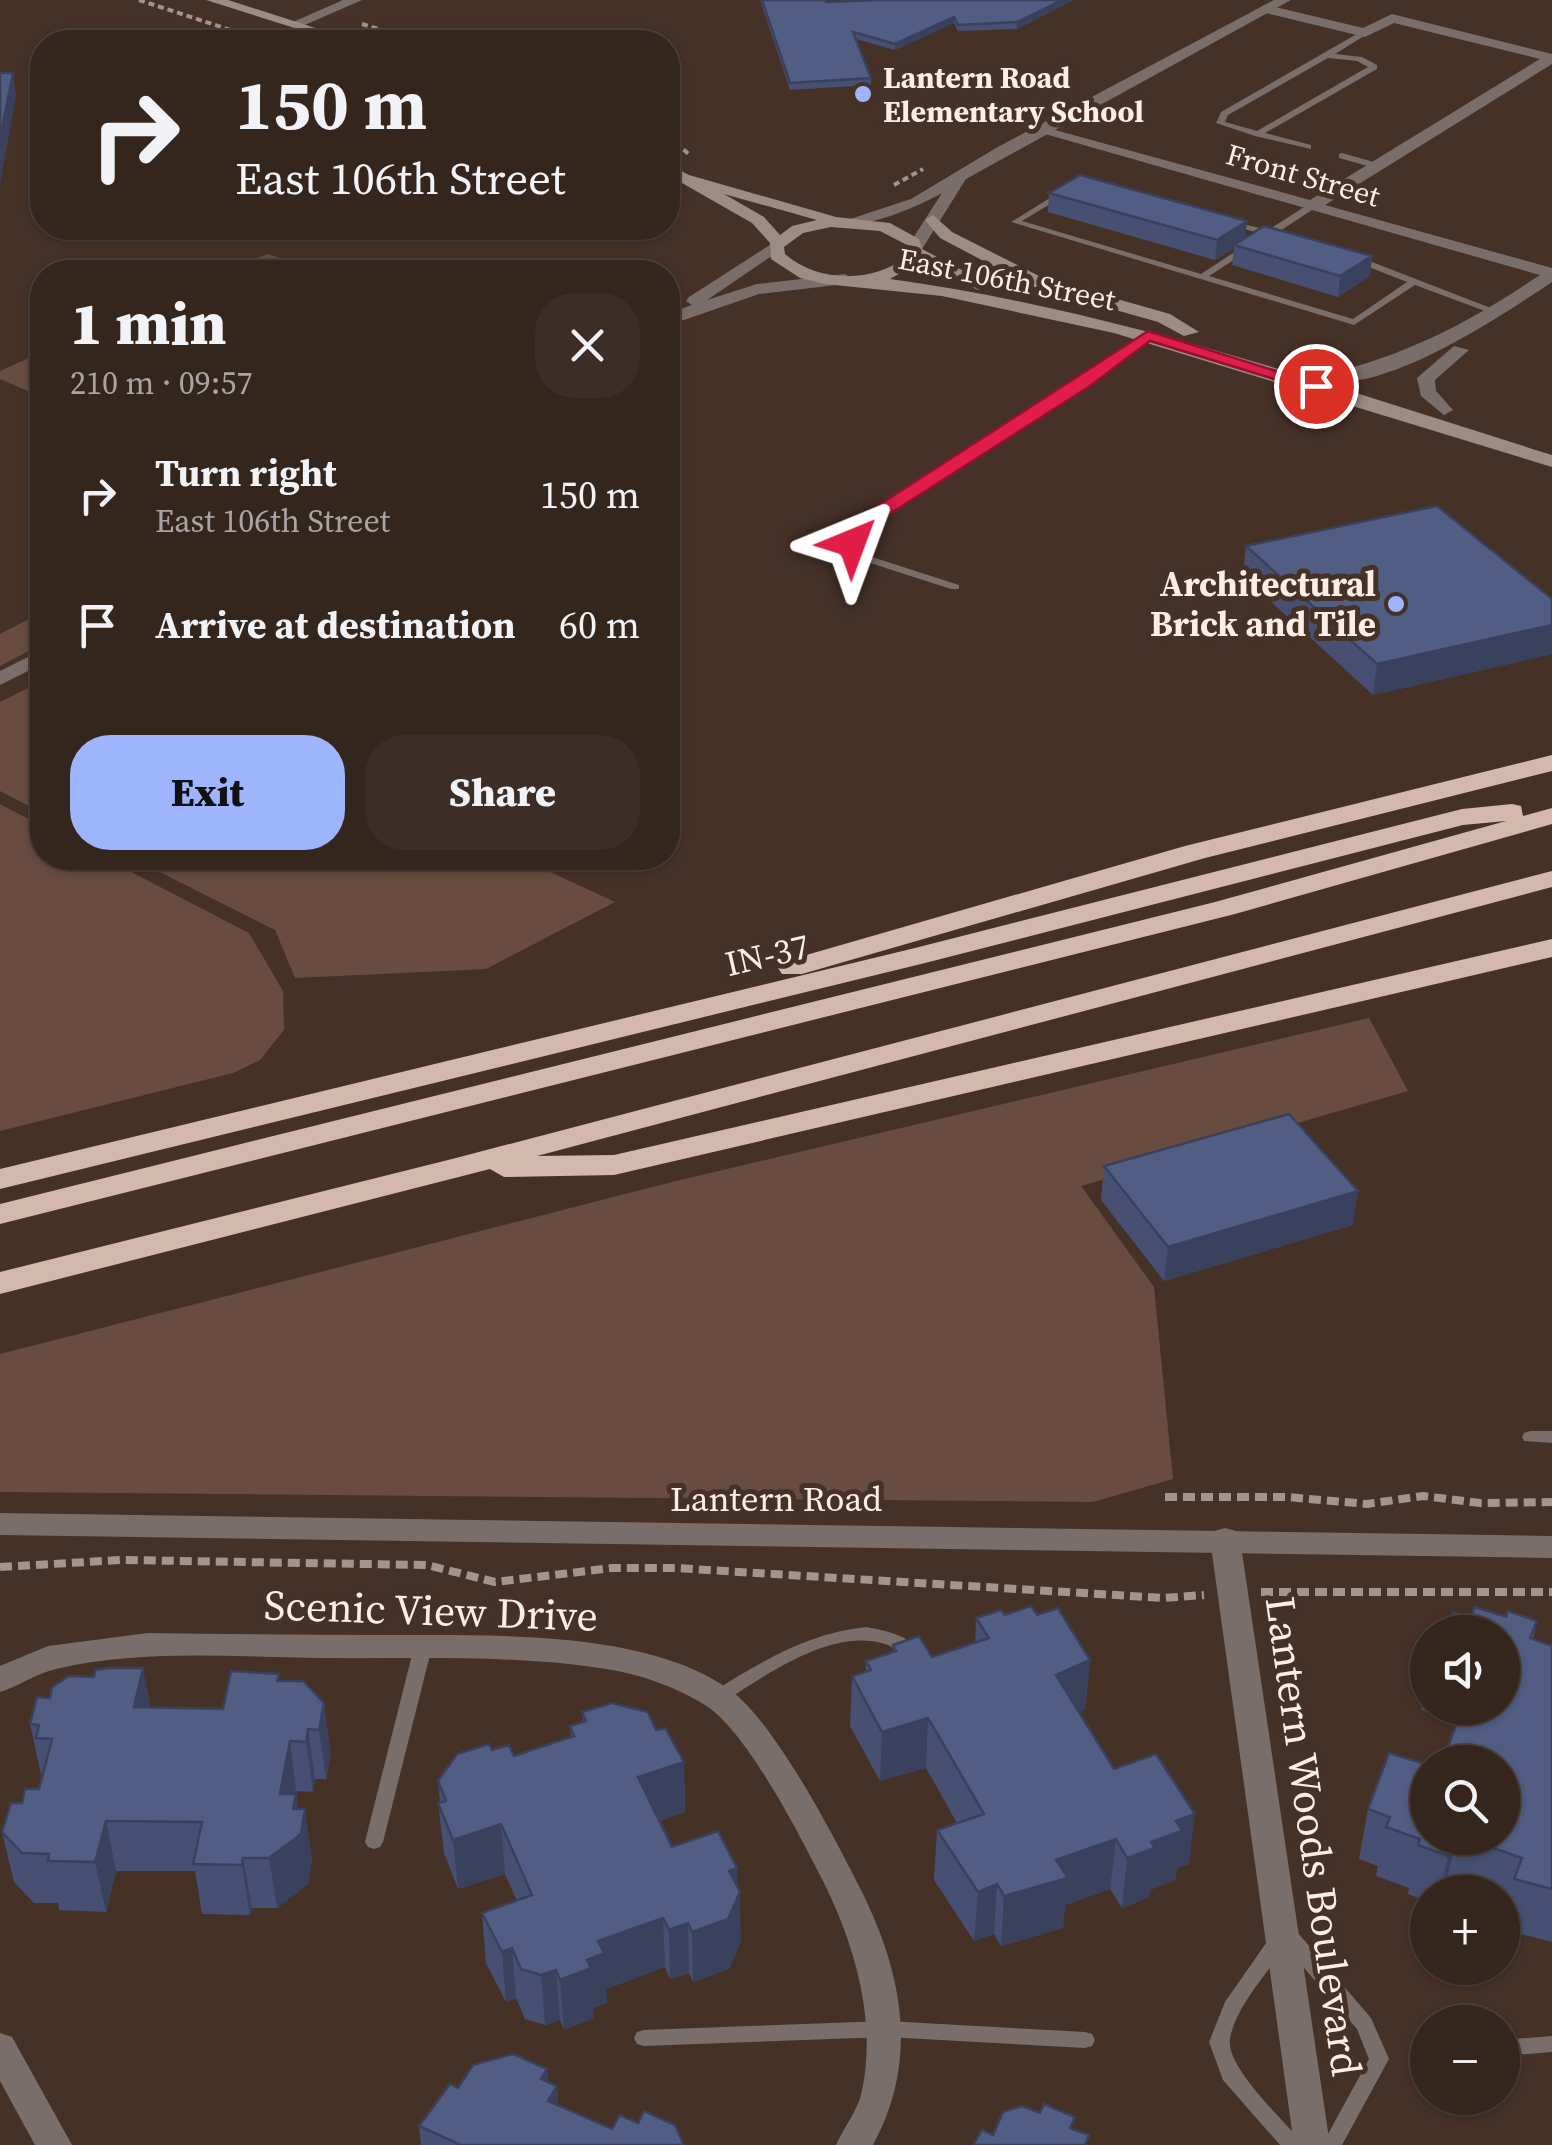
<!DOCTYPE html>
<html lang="en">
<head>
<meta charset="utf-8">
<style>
  body { margin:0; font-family:"Source Serif 4",serif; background:#3c2d26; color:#f1f3f6; height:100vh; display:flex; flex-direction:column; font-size:38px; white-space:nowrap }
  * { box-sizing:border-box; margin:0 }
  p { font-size:32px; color:#a9a5a4 }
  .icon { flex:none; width:55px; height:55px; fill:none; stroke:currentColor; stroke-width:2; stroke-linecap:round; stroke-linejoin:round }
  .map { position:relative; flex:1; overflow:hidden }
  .sheet { position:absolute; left:30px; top:260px; width:650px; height:610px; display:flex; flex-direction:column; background:#34251d; border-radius:40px; box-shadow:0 2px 8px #0004,0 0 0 2px #4e423b }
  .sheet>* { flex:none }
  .hud { position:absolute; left:30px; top:30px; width:650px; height:210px; border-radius:40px; box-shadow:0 2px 8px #0004,0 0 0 2px #4e423b; background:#34251d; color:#f1f3f6; overflow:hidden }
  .buttons { position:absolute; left:1410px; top:1615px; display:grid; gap:20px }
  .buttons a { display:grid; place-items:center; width:110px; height:110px; border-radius:50%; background:#34251d; box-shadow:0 2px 8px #0004,0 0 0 2px #4e423b; font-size:50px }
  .pin { position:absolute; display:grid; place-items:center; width:85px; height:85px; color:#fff; margin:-42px; border:5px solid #fff; border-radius:50%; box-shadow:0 2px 10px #0007 }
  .me { position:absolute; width:110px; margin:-55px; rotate:44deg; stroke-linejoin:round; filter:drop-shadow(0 0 8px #0008) }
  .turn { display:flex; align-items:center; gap:35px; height:210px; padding:0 40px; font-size:45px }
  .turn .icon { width:130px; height:130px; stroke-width:2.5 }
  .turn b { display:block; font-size:70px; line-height:85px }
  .round { display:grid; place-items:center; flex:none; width:105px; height:105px; border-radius:40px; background:#3c2d26 }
  .overview { display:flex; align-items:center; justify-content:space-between; height:170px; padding:0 40px }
  h1 { font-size:60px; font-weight:800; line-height:75px }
  .action { display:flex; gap:20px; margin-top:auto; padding:20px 40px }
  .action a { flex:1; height:115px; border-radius:40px; background:#9eb4fd; color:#111; font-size:40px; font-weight:800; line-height:115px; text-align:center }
  .action a+a { background:#3c2d26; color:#f1f3f6 }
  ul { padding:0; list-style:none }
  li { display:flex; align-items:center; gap:30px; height:130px; padding:0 40px }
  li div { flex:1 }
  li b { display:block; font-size:38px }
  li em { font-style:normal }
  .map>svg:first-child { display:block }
  .green { fill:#684c40 }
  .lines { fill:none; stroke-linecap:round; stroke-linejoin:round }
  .path-far1 { stroke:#a6948c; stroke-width:4; stroke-dasharray:6 4; stroke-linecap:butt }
  .path { stroke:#a6948c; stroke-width:8; stroke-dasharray:12 6; stroke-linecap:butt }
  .service { fill:#796e69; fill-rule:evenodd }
  .minor { fill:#796e69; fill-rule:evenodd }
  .tertiary { fill:#796e69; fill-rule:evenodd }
  .secondary { fill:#9d8c84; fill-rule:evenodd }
  .motorway { fill:#d3b8ac; fill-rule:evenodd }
  .wall { fill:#475072 }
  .shaded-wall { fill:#39415c }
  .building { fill:#525d84; stroke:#39415c; stroke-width:2.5 }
  .route { fill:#e11d48; stroke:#92132f; stroke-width:2.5 }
  .poi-dot { fill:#9eb4fd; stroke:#463127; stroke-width:4 }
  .labels { text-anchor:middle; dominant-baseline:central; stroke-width:10; stroke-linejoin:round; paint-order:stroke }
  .far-poi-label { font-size:30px; font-weight:bold; fill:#fcede7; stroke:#463127; text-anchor:start }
  .far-street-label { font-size:30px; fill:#fcede7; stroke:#463127 }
  .poi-label { font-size:35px; font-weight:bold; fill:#fcede7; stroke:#463127; text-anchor:end }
  .street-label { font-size:35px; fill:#fcede7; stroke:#463127 }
  .near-street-label { font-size:42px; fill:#fcede7; stroke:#463127 }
</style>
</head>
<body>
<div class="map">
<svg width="1552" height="2145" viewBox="0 0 1552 2145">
  <rect width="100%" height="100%" fill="#463127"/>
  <g class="green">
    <polygon points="268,254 321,272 224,272"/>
    <polygon points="42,352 42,397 0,379 0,371"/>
    <polygon points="42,612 42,644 0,666 0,634"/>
    <polygon points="42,681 42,813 0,791 0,702"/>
    <polygon points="0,804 42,826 42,858 104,858 249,933 283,991 284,1030 260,1060 233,1073 0,1131"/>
    <polygon points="132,858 520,858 615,902 486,969 295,978 275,930"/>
    <polygon points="1369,1018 1408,1091 1081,1186 1154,1287 1173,1479 1093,1502 0,1492 0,1354 672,1182"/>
  </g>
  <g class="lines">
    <g class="path-far1">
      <polyline points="139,0 267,42"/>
      <polyline points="362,24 422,42"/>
      <polyline points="668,137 690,155"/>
      <polyline points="894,185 923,169"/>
    </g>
    <g class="path">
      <polyline points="1165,1497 1287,1497 1367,1504 1423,1496 1480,1503 1552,1502"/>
      <polyline points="0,1567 121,1560 427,1565 495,1582 612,1568 675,1568 1164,1598 1204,1595"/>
      <polyline points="1261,1592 1552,1592"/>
    </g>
    <g class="service">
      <path d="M1362,31l7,2 -34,21 27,3 15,8v4l-112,64 46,12v4l-56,-13 -39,-13 5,-11zM1328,58l29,3 11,6 -111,64 -32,-9 3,-7z"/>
      <polygon points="1342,153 1381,164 1382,166 1378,169 1339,158 1339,154"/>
      <polygon points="1058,193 1065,195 1022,221 1201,274 1262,234 1226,224 1226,220 1268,230 1309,204 1315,204 1315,208 1277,233 1280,235 1279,237 1271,236 1209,276 1353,319 1407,282 1351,260 1349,258 1354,255 1501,312 1493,314 1415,285 1354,325 1011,222"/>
      <polygon points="1145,333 1153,335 861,535 859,543 872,557 959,585 959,589 951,589 864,561 849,545 848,543 852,531"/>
      <polygon points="1530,1431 1552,1431 1552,1443 1524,1441 1522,1437 1524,1433"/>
      <path d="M866,1627c21,4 41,8 56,24l-3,5 -6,1c-10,-3 -19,-10 -28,-13 -53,-17 -119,31 -161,58l-6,2 -6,-2 -3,-5 3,-5c49,-30 96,-59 154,-65z"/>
      <polygon points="423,1641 429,1642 432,1647 383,1842 380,1847 374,1849 368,1847 365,1842 414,1647 417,1642"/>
      <path d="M1291,1931l7,2 73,85 18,41 -47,86h-20l47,-86 -12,-30 -72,-83c-17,27 -50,61 -55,93 -5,26 51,79 69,100l3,6h-22l-57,-65 -14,-38 16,-40 46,-66 7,-2 5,2z"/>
      <polygon points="886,2021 1085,2032 1092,2034 1095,2040 1092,2046 1085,2048 886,2037 644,2046 637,2044 634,2038 637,2032 644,2030"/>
      <polygon points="1552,2036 1552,2052 1502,2056 1502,2040"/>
    </g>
    <g class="minor">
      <polygon points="343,0 362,0 298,28 286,25"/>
      <path d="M1267,5l96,23 29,-14 160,40v10l-227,141 227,63v14c-49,33 -162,108 -221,99v-8c79,-19 142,-53 209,-98l-509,-145 13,-3 266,73 230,-141 -146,-36 -29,14 -103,-25v-6z"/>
      <polygon points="1454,346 1469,350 1435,380 1436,391 1453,410 1444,415 1421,396 1417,378"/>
      <polygon points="1225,1528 1236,1531 1240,1539 1330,2145 1294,2145 1210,1539 1214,1531"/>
      <path d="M148,1633c76,1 152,2 227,2 103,1 269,-8 355,55 45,32 106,150 132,202 41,83 57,169 11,253h-37c8,-18 22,-35 26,-54 15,-73 -8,-148 -40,-212 -23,-45 -76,-149 -117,-174 -29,-18 -65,-31 -99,-36 -94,-15 -192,-10 -287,-11 -87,-1 -178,-9 -263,11 -19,4 -37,17 -56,23v-26l48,-20z"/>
      <polygon points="0,2033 12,2037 72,2145 35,2145 0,2081"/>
    </g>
    <g class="tertiary">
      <path d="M1274,0h17l-325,179 -44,70 -14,-3 34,-53c-18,11 -85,40 -101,29l70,-23 85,-51z"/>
      <polygon points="776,241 782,243 782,249 707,300 757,284 845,274 853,279 845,284 759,294 684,320 672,320 672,312 692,305 686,301 689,297"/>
      <polygon points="42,650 42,664 0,685 0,671"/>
      <polygon points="0,1513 1552,1536 1552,1558 0,1535"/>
    </g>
    <g class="secondary">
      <polygon points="206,0 228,0 359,42 339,42"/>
      <path d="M668,164l21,11 147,42 54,6 29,16 3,10 70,37 -14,4 -58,-28 -30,17c227,31 444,108 662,176v12l-438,-134 -172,-37 -117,-12 -25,-6 -29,-19 -1,-16 -18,-20 -84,-48zM724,194l93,26 -25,6 -12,9 -16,-18zM831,227l49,4 25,13 2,13c-35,26 -89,26 -122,-3l-1,-7 19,-14z"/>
      <polygon points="933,215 952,232 1043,278 1170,314 1199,332 1184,336 1158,322 1031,286 940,238 925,220"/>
    </g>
    <g class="motorway">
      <polygon points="1552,755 1552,771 1205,858 802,974 782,974 778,968 782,962 1185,846"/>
      <polygon points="1512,804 1521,806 1523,816 1552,808 1552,824 1235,914 0,1224 0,1204 1215,902 1506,821 1463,825 925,963 0,1189 0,1169 915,948 1462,809"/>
      <polygon points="1552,871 1552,887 537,1156 614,1155 1552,939 1552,957 614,1175 504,1177 490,1169 0,1294 0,1272 456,1158"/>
    </g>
  </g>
  <g class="wall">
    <polygon points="760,0 826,0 826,2 1074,0 1017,29 958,31 954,23 895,50 856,39 871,78 871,85 790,90"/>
    <polygon points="1049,193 1245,238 1372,256 1370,276 1338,297 1232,265 1234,248 1215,260 1048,212"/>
    <polygon points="1246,546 1552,599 1552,654 1373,695 1243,576"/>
    <polygon points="1104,1166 1353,1225 1164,1281 1101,1200"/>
    <polygon points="1005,1615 1037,1615 1090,1660 1085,1710 1079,1712 1114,1769 1189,1864 1177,1868 1175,1880 1150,1890 1149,1897 1122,1908 1110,1889 1065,1905 1063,1928 1001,1946 994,1934 974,1941 934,1880 937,1830 957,1823 926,1768 880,1781 850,1726 852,1676 866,1672 866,1661 893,1652 893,1645 932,1657 975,1643 976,1618"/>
    <polygon points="1506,1617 1537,1621 1533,1639 1552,1646 1552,1942 1502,1929 1508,1907 1502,1905 1502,1892 1468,1892 1446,1884 1443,1892 1428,1892 1428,1902 1408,1894 1409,1888 1376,1876 1378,1866 1359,1859 1368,1809 1389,1753 1428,1838 1502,1838 1447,1750 1457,1722 1421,1710 1428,1678 1428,1708 1502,1708 1470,1618"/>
    <polygon points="280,1681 303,1681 331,1753 326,1779 315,1779 313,1792 297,1791 296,1796 298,1809 312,1858 308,1884 277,1908 252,1908 250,1915 202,1914 195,1871 116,1871 106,1912 59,1910 58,1903 34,1903 14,1882 2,1832 22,1803 39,1789 43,1774 41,1774 30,1724 223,1709"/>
    <polygon points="582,1712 656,1730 684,1762 685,1812 659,1821 672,1847 737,1886 741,1941 729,1969 693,1982 689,1973 670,1979 665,1967 606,1989 607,2003 593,2008 594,2018 564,2030 560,2020 545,2025 525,2019 516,1998 506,2002 486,1963 482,1913 517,1901 505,1874 458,1889 444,1853 438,1803 440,1803 438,1781 492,1750 514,1756 571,1737 570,1726 583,1722"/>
    <polygon points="547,2069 548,2082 557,2086 558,2105 612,2129 684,2145 421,2145 419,2126 458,2088"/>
  </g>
  <g class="shaded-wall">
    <polygon points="1062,0 1074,0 1017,29 1017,22"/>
    <polygon points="954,17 954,23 895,50 895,44"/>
    <polygon points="13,73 16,97 0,184 0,139"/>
    <polygon points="1247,221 1245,241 1234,245 1234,248 1215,260 1217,240"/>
    <polygon points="1372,256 1370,276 1338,297 1340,276"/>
    <polygon points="1552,625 1552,654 1373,695 1377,664"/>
    <polygon points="1358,1191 1353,1225 1164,1281 1168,1247"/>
    <polygon points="1090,1660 1085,1710 1052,1724 1056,1675"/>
    <polygon points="143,1668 153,1718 134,1707"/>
    <polygon points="324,1703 331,1753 326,1779 319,1730"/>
    <polygon points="928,1718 926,1768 880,1781 882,1732"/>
    <polygon points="308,1729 315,1779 313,1792 306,1742"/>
    <polygon points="290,1741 301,1832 305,1809 312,1858 308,1884 277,1908 269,1858"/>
    <polygon points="684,1762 685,1812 640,1827 638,1777"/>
    <polygon points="1195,1814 1189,1864 1177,1868 1175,1880 1150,1890 1149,1897 1122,1908 1127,1858 1151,1842 1176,1821"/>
    <polygon points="106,1821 116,1871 106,1912 95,1862"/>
    <polygon points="501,1824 505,1874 458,1889 453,1840"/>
    <polygon points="1456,1838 1446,1884 1443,1892 1441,1892 1448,1856"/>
    <polygon points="1116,1839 1110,1889 1065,1905 1063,1928 1001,1946 1004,1896 1056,1860"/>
    <polygon points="243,1858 252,1908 250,1915 242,1865"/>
    <polygon points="737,1868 738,1898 740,1892 741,1941 729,1969 693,1982 692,1932 729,1871"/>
    <polygon points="997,1884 994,1934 974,1941 978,1892"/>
    <polygon points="663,1918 665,1967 606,1989 607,2003 593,2008 594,2018 564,2030 560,1980 587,1960 598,1941"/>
    <polygon points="688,1923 689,1973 670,1979 669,1930"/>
    <polygon points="512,1948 516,1998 506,2002 502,1952"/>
    <polygon points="556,1970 560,2020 545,2025 541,1975"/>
    <polygon points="547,2069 549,2098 557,2086 560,2136 541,2079"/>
  </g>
  <g class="building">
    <polygon points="762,0 826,0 826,2 877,0 1062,0 1017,22 958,25 954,17 895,44 853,32 871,78 790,83"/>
    <polygon points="0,73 13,73 0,139"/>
    <polygon points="1080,175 1247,221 1217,240 1049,193"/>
    <polygon points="1264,226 1372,256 1340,276 1234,245"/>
    <polygon points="1437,506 1552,599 1552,625 1377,664 1246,546"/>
    <polygon points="1289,1114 1358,1191 1168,1247 1104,1166"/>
    <polygon points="1031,1606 1037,1615 1058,1608 1090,1660 1056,1675 1114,1769 1156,1754 1195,1814 1176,1821 1182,1831 1151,1842 1155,1848 1127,1858 1116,1839 1056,1860 1068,1878 1004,1896 997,1884 978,1892 937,1830 984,1814 928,1718 882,1732 852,1676 871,1670 866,1661 896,1651 893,1645 919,1636 932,1657 989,1638 976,1618 1001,1610 1005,1615"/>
    <polygon points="1475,1607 1506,1617 1508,1611 1537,1621 1530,1638 1552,1646 1552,1889 1514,1879 1522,1858 1465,1838 1502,1838 1502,1762 1440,1762 1447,1750 1462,1708 1502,1708 1502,1632 1444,1632 1453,1612 1470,1618"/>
    <polygon points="108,1668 143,1668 134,1707 223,1709 231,1671 279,1674 277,1681 303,1681 324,1703 319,1730 308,1729 306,1742 290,1741 280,1794 296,1794 293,1809 305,1809 301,1834 269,1858 243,1858 242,1865 193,1864 202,1822 106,1821 95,1862 48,1861 49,1854 22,1853 2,1832 11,1803 22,1803 25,1789 39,1789 52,1739 36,1738 39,1725 30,1724 37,1697 50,1698 52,1687 69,1676 94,1677 95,1670"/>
    <polygon points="612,1703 648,1712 656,1730 665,1728 684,1762 638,1777 672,1847 718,1831 737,1868 729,1871 740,1892 728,1919 692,1932 688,1923 669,1930 663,1918 598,1941 604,1953 587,1960 591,1968 560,1980 556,1970 541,1975 521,1969 512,1948 502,1952 482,1913 532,1895 501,1824 453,1840 438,1803 446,1801 438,1781 457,1754 489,1744 492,1750 509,1745 514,1756 574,1736 570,1726 586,1721 582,1712"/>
    <polygon points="1389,1753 1428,1765 1428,1838 1455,1838 1448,1856 1418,1845 1420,1839 1386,1827 1390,1817 1368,1809"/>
    <polygon points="513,2054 547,2069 541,2079 557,2086 548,2101 612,2129 620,2115 638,2123 644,2111 675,2125 684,2145 461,2145 419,2126 450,2084 458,2088 473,2065"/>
    <polygon points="1044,2104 1075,2117 1070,2128 1089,2135 1085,2145 973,2145 982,2130 993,2135 1003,2112 1022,2106 1040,2113"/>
  </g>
  <polygon class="route" points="1148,331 1324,386 1310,390 1150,341 1090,386 877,522 859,547 846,547 847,532 865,514"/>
  <g class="poi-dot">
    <circle cx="863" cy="94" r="10"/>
    <circle cx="1396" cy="604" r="10"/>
  </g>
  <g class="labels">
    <g class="far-poi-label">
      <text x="883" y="77">Lantern Road<tspan x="883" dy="34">Elementary School</tspan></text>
    </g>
    <g class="far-street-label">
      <text transform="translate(1303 175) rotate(16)">Front Street</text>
      <text transform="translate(1007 279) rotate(11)">East 106th Street</text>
    </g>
    <g class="poi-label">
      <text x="1376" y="584">Architectural<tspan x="1376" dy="40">Brick and Tile</tspan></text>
    </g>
    <g class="street-label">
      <text transform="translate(767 955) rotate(-13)">IN-37</text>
      <text x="776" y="1499">Lantern Road</text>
    </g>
    <g class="near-street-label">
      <text transform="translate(431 1610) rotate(2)">Scenic View Drive</text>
      <text transform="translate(1314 1836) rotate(82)">Lantern Woods Boulevard</text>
    </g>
  </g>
</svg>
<div class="buttons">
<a><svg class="icon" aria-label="sound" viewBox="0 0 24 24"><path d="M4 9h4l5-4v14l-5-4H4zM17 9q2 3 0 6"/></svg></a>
<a><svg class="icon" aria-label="search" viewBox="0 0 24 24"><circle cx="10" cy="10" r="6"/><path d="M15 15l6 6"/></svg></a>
<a>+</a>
<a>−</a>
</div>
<div class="pin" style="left:1316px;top:386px;background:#d93025"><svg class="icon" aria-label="arrive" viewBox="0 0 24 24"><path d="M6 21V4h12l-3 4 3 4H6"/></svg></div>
<svg class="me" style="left:852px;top:543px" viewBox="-20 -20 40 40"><path d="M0-17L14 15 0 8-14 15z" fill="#e11d48" stroke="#fff" stroke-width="4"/></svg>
<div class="hud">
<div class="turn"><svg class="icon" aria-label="right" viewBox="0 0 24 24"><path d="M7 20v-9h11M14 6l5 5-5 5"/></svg><div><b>150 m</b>East 106th Street</div></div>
</div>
<section class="sheet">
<div class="overview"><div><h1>1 min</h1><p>210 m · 09:57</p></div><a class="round"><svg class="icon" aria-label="close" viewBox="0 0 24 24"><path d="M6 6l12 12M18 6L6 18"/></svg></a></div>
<ul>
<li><svg class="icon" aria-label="right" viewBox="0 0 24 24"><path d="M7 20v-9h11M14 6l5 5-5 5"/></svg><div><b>Turn right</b><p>East 106th Street</p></div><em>150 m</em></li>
<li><svg class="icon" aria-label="arrive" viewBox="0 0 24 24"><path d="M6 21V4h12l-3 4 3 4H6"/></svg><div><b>Arrive at destination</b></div><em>60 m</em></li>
</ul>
<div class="action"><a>Exit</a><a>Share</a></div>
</section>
</div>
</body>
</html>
